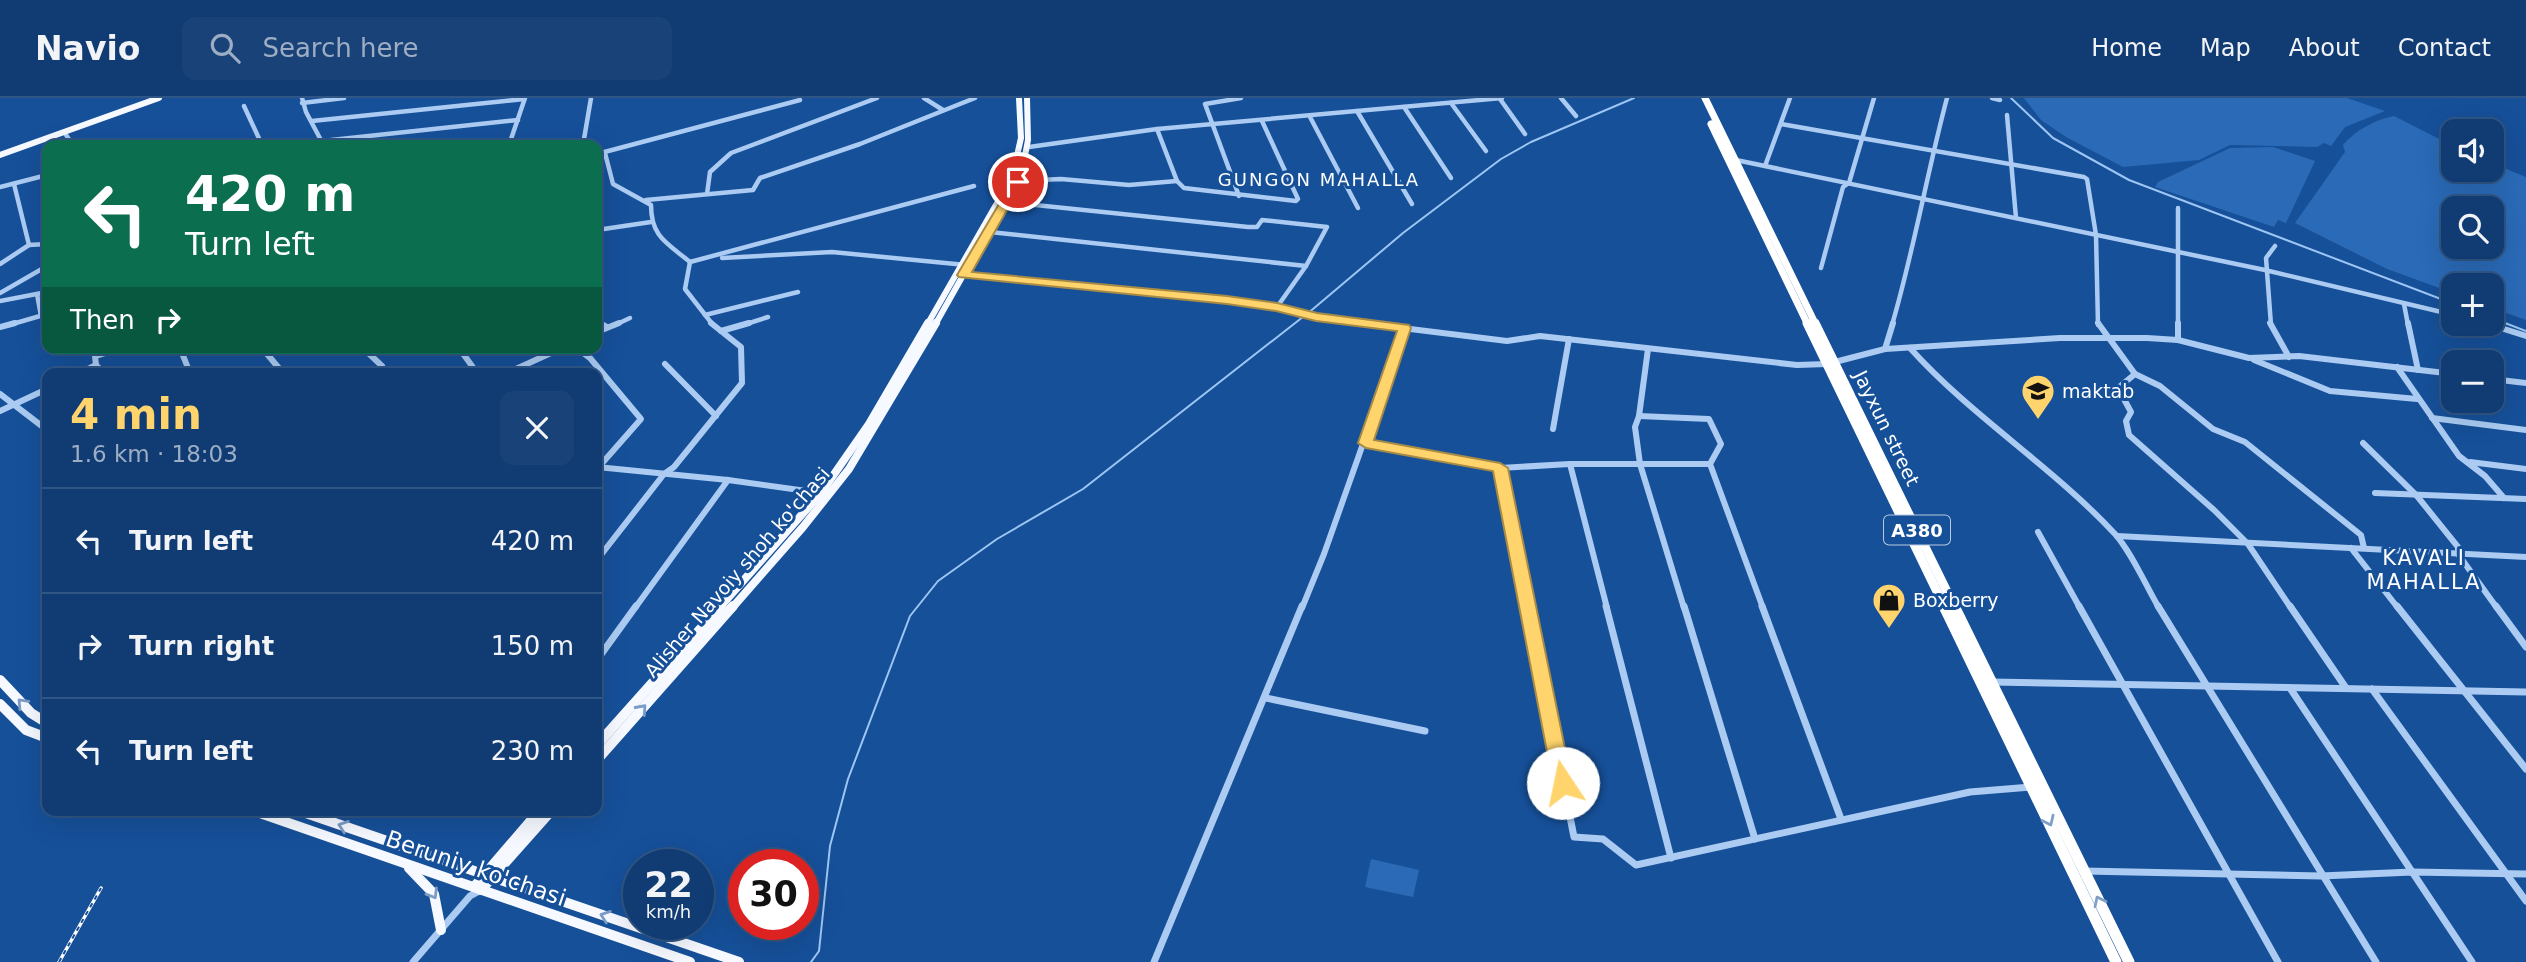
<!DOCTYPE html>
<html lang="en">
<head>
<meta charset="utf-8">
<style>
  body { margin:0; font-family:"DejaVu Sans",sans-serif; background:#194378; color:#f1f3f6; height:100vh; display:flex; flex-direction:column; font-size:26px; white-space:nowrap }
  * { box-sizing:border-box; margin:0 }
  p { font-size:23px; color:#9cadc4 }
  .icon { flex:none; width:38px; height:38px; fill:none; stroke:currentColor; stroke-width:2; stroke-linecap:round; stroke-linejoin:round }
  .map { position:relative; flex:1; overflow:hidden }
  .drawer { position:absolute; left:42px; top:270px; width:560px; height:448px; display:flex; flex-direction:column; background:#103c73; border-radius:14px; box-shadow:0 7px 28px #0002,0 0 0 2px #305685 }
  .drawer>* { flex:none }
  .top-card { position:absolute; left:42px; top:42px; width:560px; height:214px; border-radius:14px; box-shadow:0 7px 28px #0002,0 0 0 2px #305685; background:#0b6e4f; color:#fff; overflow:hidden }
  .controls { position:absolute; left:2441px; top:21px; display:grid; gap:14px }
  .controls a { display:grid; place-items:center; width:63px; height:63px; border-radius:14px; background:#103c73; box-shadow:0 7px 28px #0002,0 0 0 2px #305685; font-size:35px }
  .speed { position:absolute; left:623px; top:751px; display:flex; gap:14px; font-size:35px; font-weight:700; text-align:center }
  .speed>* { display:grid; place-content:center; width:91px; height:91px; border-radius:50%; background:#103c73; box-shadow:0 7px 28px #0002,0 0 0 2px #305685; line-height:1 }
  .speed small { font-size:18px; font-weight:400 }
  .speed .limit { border:10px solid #d22; background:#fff; color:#111 }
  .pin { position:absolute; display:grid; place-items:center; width:60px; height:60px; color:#fff; margin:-30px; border:4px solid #fff; border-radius:50%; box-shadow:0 2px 7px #0007 }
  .me { position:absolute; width:77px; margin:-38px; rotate:349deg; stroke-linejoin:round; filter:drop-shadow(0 0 5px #0008) }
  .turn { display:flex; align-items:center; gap:24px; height:147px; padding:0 28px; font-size:32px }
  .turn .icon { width:91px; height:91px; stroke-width:2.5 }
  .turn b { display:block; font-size:49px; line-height:60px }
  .then { display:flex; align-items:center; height:66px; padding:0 28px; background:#0003; gap:14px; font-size:26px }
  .round { display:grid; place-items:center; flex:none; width:74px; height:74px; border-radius:14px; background:#194378 }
  .summary { display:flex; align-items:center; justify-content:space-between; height:119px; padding:0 28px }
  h1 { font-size:42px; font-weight:700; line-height:52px; color:#ffd46c }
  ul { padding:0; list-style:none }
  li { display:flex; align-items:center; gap:21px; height:105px; padding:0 28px; border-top:2px solid #305685 }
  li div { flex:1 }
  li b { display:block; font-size:26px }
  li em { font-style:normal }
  header { display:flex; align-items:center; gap:42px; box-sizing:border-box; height:98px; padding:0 35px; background:#103c73; border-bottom:2px solid #305685 }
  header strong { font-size:33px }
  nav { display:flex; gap:38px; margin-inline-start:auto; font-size:24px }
  .search { width:490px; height:63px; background:#194378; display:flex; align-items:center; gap:18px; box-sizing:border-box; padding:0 24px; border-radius:14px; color:#9cadc4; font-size:26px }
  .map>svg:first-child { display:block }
  .green { fill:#2a6ab7; fill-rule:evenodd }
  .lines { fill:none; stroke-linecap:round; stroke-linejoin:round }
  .stream { stroke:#9dc6f4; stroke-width:2 }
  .minor-far2 { stroke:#abcbf2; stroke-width:4.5 }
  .minor-far1 { stroke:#abcbf2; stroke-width:6 }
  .minor { stroke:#abcbf2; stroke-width:7 }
  .major-far2 { stroke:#f6f9ff; stroke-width:6 }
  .major-far1 { stroke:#f6f9ff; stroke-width:8 }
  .major { stroke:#f6f9ff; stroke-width:10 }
  .highway-far2 { stroke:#fff; stroke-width:7 }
  .highway-far1 { stroke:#fff; stroke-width:9 }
  .highway { stroke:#fff; stroke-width:11 }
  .rail-casing { stroke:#fff; stroke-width:3.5 }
  .rail { stroke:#165099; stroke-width:2; stroke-dasharray:4.5; stroke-linecap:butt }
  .oneway { stroke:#7b9cc7 }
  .oneway2 { stroke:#7f9fc7 }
  .route { fill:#ffd46c; stroke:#a68a46; stroke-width:2 }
  .labels { text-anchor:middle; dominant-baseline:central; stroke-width:6; stroke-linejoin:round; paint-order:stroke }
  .far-neighbourhood-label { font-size:18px; letter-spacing:2px; fill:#fff; stroke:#165099 }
  .shield { fill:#165099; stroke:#b9cae0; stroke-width:2 }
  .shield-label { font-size:18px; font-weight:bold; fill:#fff }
  .poi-label { font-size:19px; fill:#fff; stroke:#165099; text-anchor:start }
  .street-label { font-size:19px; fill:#fff; stroke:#165099 }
  .neighbourhood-label { font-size:21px; letter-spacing:2px; fill:#fff; stroke:#165099 }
  .near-street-label { font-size:23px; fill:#fff; stroke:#165099 }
</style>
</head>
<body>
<header>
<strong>Navio</strong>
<div class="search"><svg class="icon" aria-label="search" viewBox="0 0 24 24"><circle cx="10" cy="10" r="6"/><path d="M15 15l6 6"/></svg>Search here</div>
<nav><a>Home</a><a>Map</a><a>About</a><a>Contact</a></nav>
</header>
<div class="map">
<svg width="2526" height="864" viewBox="0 0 2526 864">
  <rect width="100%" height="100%" fill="#165099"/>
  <g class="green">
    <polygon points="2024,0 2347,0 2385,13 2345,29 2331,48 2324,45 2317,49 2230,47 2199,62 2123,69 2066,39 2041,22"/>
    <path d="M2394,18l59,30 1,24h38v-7l34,14v143l-34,-12v-23h-38l-1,8 -66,-24 -92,-46 50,-71 -2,-7c13,-15 31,-25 51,-29zM2454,110h38v39h-38z"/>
    <polygon points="2273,49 2315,63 2286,125 2278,122 2274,129 2155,89 2158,84 2230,50"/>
    <polygon points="1371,761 1419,772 1413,799 1365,789"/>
  </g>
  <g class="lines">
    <g class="stream">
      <polyline points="2011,0 2053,40 2129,82 2454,206"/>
      <polyline points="2492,220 2526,233"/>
      <polyline points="811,864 819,853 830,748 848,681 910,518 938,483 997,441 1083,391 1313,211 1403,135 1501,61 1531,44 1634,0"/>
    </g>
    <g class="minor-far2">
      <polyline points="302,0 306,14 323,46"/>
      <polyline points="924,0 943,12"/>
      <polyline points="1561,0 1576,18"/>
      <polyline points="1992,0 2000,2"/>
      <polyline points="1500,1 1525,36"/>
      <polyline points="302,5 344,0"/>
      <polyline points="1451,5 1486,53"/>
      <polyline points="244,8 262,47"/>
      <polyline points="1404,9 1451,80"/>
      <polyline points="1357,13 1412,106"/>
      <polyline points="2007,17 2016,120"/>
      <polyline points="1310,19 1358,110"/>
      <polyline points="312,23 524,1"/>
      <polyline points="1781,26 2084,79 2087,81 2096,137 2098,227"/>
      <polyline points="1157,31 1177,83 1184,90 1296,103 1298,101 1262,23"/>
      <polyline points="64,34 73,47"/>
      <polyline points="322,43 518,22"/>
      <polyline points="493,47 509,46"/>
      <polyline points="509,47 525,0"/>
      <polyline points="583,47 591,0"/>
      <polyline points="1029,49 1157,31 1502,0"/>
      <path d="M605,55l8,31 38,21c0,32 16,38 39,57l284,-76"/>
      <polyline points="597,56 800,2"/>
      <polyline points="1736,62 2265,172 2454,217"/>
      <polyline points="1765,68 1790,0"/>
      <polyline points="1019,83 1061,81 1129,87 1177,83"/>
      <polyline points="0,89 47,77"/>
      <polyline points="707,96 710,74 731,55 877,0"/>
      <polyline points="1239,98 1205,6 1241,0"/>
      <polyline points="646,102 753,92 760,80 860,46 975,0"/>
      <polyline points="1006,104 1248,129 1257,129 1262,122 1327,129 1306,168 1277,209"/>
      <polyline points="2178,110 2178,227"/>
      <polyline points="597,132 651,124"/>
      <polyline points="990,134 1306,168"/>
      <polyline points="29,147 47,146"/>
      <polyline points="722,160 832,154 966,167"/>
      <polyline points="690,164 685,191 713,227"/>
      <polyline points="0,166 29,147 14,86"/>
      <polyline points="1821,170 1843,89 1849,85 1874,0"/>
      <path d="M959,176c90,9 180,15 270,26 49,7 97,18 147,25"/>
      <polyline points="0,195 47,168"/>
      <polyline points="37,196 41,218"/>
      <polyline points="0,203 47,194"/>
      <polyline points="2404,206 2408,227"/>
      <polyline points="705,217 798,194"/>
      <polyline points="597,223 603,227"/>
      <polyline points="9,227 47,216"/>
      <polyline points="615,227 630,220"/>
      <polyline points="743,227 768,219"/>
      <path d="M1892,227c22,-75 35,-152 55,-227"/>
      <polyline points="2271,227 2266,160 2275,148"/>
    </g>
    <g class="minor-far1">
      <polyline points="600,225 607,229"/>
      <polyline points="1362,225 1507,243 1540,238 1797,267 1827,266 1885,251 2060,240 2147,240 2178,242 2249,260 2299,258 2454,276"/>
      <polyline points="2098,225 2135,276 2160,288 2213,331 2245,344 2361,437 2364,450"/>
      <polyline points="2178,225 2178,242"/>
      <polyline points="2270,225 2289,259"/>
      <polyline points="2408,225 2418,272"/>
      <polyline points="2488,226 2526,238"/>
      <polyline points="0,229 15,225"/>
      <polyline points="721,233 749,225"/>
      <polyline points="597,234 619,225"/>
      <polyline points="94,250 96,267 104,275"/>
      <polyline points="180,250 190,275"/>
      <polyline points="262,250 283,275"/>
      <polyline points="363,250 382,268"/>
      <polyline points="459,250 477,275"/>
      <polyline points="577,250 590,260 641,321 597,371"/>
      <path d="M1910,250c62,69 142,118 205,186 17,19 31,52 44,74"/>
      <polyline points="1648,251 1639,318 1635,329 1640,366 1684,510"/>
      <polyline points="1885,251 1893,225"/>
      <polyline points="96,258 121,250"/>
      <polyline points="2254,262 2330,293 2417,301"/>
      <polyline points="665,266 716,318"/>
      <polyline points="2397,269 2459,358 2485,378 2504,400"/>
      <polyline points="80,275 96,267"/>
      <polyline points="507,275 562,250"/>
      <polyline points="2135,276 2118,290 2131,314 2126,323 2129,337 2214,412 2248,446 2291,510"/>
      <polyline points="2492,281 2526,285"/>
      <polyline points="0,296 47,332"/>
      <polyline points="0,313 47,291"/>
      <polyline points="1639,318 1709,321 1721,346 1710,366 1763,510"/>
      <polyline points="2432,320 2526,332"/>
      <polyline points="1553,331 1569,241"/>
      <polyline points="1365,345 1500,370 1570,366 1710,366"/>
      <polyline points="2363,345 2417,398 2458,449 2458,456 2497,510"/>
      <polyline points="2470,364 2526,371"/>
      <polyline points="1570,366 1607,510"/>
      <polyline points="597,369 728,382 821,395"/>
      <polyline points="1500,370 1528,510"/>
      <polyline points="2375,395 2526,401"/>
      <polyline points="2038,434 2080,510"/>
      <polyline points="2117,438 2526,459"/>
      <polyline points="2351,450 2398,510"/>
      <polyline points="597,462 664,376 674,369 742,285 741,249 711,225"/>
      <polyline points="635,510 728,382"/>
      <polyline points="1302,510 1324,456 1404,230"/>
    </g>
    <g class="minor">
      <polyline points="1528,508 1574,739 1603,741 1636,767 1970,694 2031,689"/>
      <polyline points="1606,508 1671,760"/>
      <polyline points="1684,508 1755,741"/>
      <polyline points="1762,508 1841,721"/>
      <polyline points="2079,508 2278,864"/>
      <polyline points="2158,508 2376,864"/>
      <polyline points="2290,508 2346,590"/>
      <polyline points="2397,508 2526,671"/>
      <polyline points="2496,508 2526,549"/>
      <polyline points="597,562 636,508"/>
      <polyline points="1992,584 2526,594"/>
      <polyline points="2290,590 2472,864"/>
      <polyline points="2372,591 2526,803"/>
      <polyline points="1266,600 1425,633"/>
      <polyline points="2084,773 2321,778 2412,774 2526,776"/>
      <polyline points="413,864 470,798 481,792"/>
      <polyline points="1154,864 1302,508"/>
    </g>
    <g class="major-far2">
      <polyline points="0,57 159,0"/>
      <polyline points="927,227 1012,79 1021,40 1019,0"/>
      <polyline points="935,227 1022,73 1028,42 1027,0"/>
    </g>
    <g class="major-far1">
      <polyline points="719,510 821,395 869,326 928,225"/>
      <polyline points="732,510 803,429 849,371 936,225"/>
    </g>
    <g class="major">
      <polyline points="0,582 31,615 47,625"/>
      <polyline points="0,606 26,632 47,640"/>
      <polyline points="597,647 721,508"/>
      <polyline points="597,662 733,508"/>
      <polyline points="251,712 690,864"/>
      <polyline points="297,712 739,864"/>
      <polyline points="409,770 434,796 441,832"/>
      <polyline points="474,789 540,712"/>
      <polyline points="481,792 552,712"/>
    </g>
    <g class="highway-far2">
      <polyline points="1705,0 1816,227"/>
      <polyline points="1711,26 1808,227"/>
    </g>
    <g class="highway-far1">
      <polyline points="1807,225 1945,510"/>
      <polyline points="1815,225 1955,510"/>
    </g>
    <g class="highway">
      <polyline points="1944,508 2116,864"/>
      <polyline points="1954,508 2129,864"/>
    </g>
    <defs>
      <polyline id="rail" points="59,864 101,790"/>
    </defs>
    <use href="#rail" class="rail-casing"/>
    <use href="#rail" class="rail"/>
  </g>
  <defs><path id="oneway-chevron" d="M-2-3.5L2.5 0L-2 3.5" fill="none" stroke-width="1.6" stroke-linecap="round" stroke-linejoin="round" transform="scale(1.75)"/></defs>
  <g class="oneway">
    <use href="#oneway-chevron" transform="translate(22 605) rotate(-133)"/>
    <use href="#oneway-chevron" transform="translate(642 611) rotate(-48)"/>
    <use href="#oneway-chevron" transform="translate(343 728) rotate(-161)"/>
    <use href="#oneway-chevron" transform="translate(433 796) rotate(59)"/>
    <use href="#oneway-chevron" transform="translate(605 818) rotate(-161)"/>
  </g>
  <g class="oneway2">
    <use href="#oneway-chevron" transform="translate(2049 723) rotate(65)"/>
    <use href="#oneway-chevron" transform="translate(2099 803) rotate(-116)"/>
  </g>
  <polygon class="route" points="1018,81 1023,84 972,174 1227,198 1277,205 1317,215 1409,227 1411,230 1374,342 1500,365 1508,370 1572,685 1570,690 1563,692 1556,690 1553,685 1493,373 1366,350 1358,345 1397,233 1316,223 1276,213 1227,206 959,179 957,177 1012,84"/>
  <defs>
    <symbol id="school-pin" viewBox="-11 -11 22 30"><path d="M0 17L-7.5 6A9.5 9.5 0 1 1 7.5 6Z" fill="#ffd46c" stroke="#165099"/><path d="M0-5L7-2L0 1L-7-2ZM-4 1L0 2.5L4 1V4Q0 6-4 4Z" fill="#111"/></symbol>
    <symbol id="shop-pin" viewBox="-11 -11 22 30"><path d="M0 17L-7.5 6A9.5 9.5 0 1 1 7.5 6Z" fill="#ffd46c" stroke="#165099"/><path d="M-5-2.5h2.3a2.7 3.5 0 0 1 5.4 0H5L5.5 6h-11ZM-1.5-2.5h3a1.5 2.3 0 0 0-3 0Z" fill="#111"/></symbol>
  </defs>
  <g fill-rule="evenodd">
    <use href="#school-pin" x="2019" y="274" width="38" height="52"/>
    <use href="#shop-pin" x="1870" y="483" width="38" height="52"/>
  </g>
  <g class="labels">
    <g class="far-neighbourhood-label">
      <text x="1319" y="81">GUNGON MAHALLA</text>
    </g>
    <rect class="shield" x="1884" y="417.5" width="66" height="29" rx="5"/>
    <g class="shield-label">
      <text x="1917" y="432">A380</text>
    </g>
    <g class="poi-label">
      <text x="2062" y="293">maktab</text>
      <text x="1913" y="502">Boxberry</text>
    </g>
    <g class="street-label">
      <text transform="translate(1887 330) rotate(64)">Jayxun street</text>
      <text transform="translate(737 474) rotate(-49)">Alisher Navoiy shoh ko'chasi</text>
    </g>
    <g class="neighbourhood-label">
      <text x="2424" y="460">KAVALI<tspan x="2424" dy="24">MAHALLA</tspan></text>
    </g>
    <g class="near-street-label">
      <text transform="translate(476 770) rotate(19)">Beruniy ko'chasi</text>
    </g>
  </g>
</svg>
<div class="controls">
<a><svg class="icon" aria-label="sound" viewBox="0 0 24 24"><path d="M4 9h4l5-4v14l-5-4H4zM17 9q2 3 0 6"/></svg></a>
<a><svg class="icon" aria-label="search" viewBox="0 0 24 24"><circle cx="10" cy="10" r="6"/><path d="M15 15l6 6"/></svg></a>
<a>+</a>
<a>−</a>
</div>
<div class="speed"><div>22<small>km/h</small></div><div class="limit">30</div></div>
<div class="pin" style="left:1018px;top:84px;background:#d93025"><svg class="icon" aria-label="arrive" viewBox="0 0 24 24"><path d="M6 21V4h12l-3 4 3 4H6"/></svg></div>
<svg class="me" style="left:1563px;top:685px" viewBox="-20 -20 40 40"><circle r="19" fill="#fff"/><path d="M0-13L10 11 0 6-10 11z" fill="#ffd46c"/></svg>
<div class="top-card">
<div class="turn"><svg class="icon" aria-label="left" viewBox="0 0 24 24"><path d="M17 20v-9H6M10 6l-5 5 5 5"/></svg><div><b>420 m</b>Turn left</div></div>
<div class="then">Then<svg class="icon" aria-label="right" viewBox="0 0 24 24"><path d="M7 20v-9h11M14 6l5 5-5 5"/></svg></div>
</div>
<section class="drawer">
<div class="summary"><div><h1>4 min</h1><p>1.6 km · 18:03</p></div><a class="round"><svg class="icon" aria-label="close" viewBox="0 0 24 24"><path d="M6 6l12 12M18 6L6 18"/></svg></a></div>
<ul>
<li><svg class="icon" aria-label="left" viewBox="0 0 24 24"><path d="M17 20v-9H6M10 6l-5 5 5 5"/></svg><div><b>Turn left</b></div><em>420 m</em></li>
<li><svg class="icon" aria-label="right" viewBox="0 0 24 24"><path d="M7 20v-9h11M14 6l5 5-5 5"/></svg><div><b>Turn right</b></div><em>150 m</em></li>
<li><svg class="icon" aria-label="left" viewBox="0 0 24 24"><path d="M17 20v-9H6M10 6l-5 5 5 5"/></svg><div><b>Turn left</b></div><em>230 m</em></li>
</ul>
</section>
</div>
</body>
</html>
